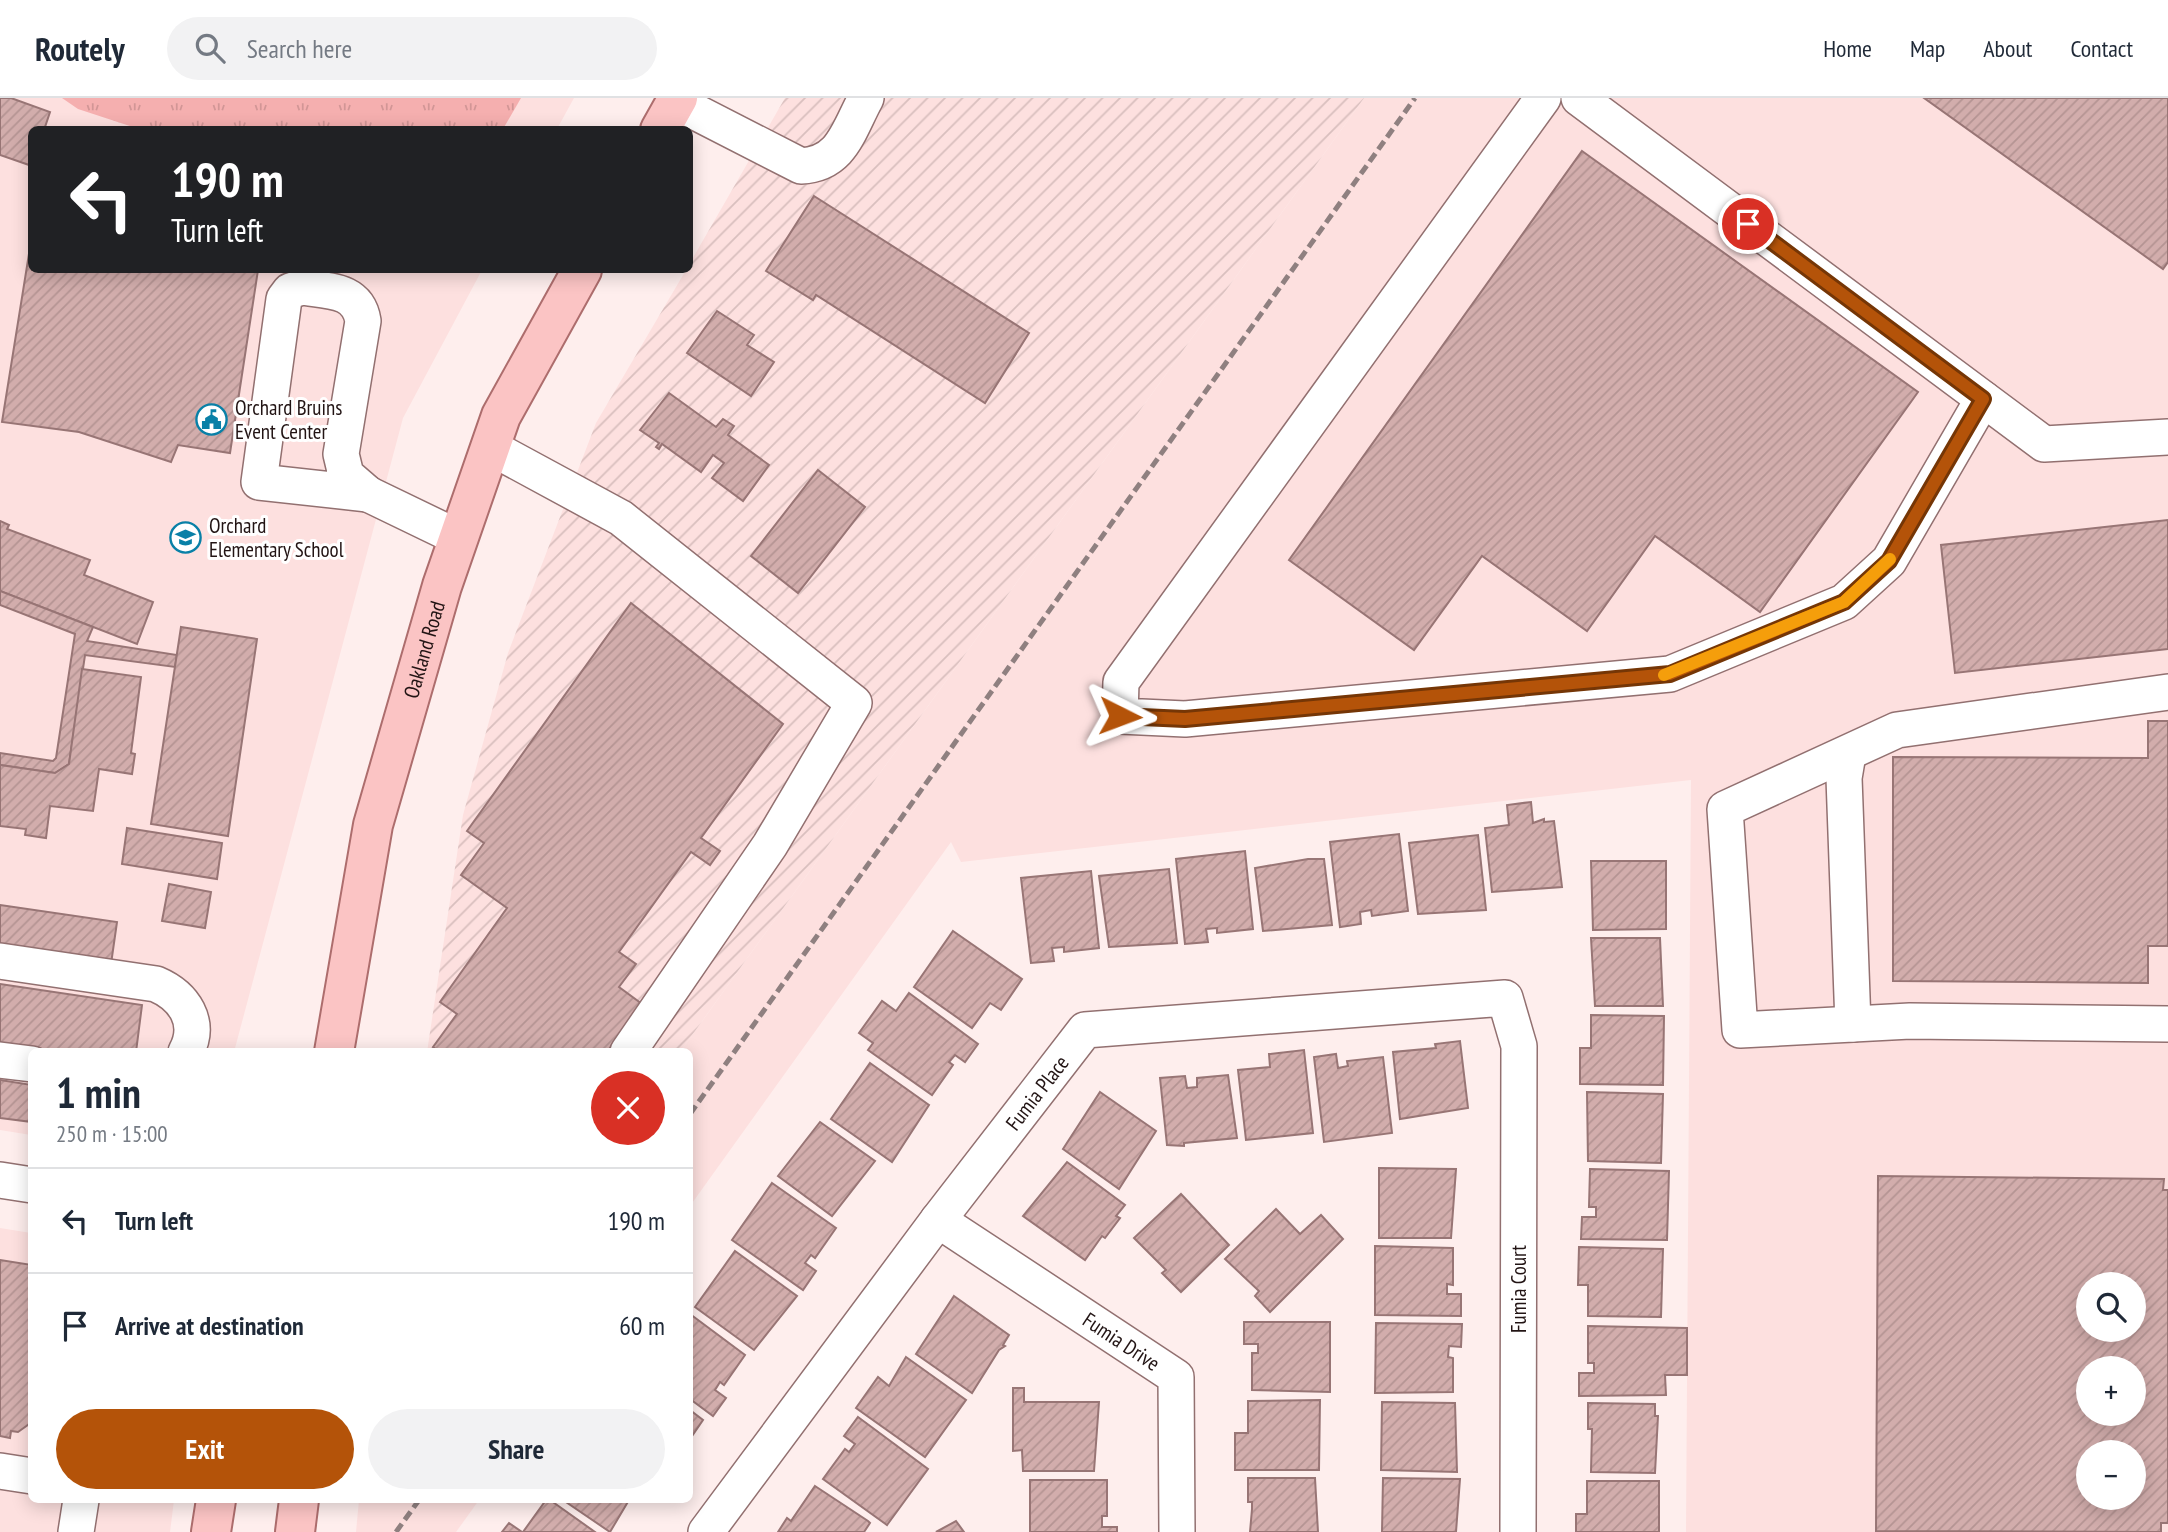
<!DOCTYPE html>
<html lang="en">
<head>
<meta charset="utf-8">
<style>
  body { margin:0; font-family:"PT Sans Narrow",sans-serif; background:#f2f2f3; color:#1f2937; height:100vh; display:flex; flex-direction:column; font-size:26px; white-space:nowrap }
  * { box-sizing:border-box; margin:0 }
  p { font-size:23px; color:#747a83 }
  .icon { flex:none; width:38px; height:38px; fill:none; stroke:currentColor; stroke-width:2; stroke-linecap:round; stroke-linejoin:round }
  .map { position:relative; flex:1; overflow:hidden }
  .drawer { position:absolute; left:28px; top:950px; width:665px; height:455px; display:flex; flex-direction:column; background:#fff; border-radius:10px; box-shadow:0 4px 18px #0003 }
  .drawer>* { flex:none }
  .banner { position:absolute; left:28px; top:28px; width:665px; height:147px; border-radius:10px; box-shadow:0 4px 18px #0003; background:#202124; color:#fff; overflow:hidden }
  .controls { position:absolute; left:2076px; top:1174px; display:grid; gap:14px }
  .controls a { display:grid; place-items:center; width:70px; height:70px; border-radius:50%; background:#fff; box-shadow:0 4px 18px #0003; font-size:35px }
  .pin { position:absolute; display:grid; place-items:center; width:60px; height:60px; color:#fff; margin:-30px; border:4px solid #fff; border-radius:50%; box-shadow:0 2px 7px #0007 }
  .me { position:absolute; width:77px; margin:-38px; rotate:93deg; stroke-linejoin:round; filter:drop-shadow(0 0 5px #0008) }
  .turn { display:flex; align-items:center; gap:24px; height:147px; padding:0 28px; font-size:32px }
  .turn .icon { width:91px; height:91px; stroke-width:2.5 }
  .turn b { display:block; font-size:49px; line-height:60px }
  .round { display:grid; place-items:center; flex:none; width:74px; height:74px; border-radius:37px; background:#f2f2f3 }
  .headline { display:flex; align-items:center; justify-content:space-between; height:119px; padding:0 28px }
  h1 { font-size:42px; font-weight:800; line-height:52px }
  .button { display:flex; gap:14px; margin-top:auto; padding:14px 28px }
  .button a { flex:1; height:80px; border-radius:42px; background:#b45309; color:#fff; font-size:28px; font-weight:800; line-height:80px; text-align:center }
  .button a+a { background:#f2f2f3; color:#1f2937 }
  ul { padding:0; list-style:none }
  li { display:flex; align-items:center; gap:21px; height:105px; padding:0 28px; border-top:2px solid #e0e1e3 }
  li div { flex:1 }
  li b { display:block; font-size:26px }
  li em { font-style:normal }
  header { display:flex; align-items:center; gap:42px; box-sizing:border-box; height:98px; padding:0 35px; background:#fff; border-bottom:2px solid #e0e1e3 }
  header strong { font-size:33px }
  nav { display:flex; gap:38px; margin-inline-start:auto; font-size:24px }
  .search { width:490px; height:63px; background:#f2f2f3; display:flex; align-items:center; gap:18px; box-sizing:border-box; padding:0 24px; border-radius:38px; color:#747a83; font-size:26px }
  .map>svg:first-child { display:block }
  .built { fill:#fde0df; fill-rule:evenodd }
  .industrial { fill:url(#industrial-furrows) }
  .grass { fill:url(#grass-tufts) }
  .building { fill:url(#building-hatch); stroke:#987575; stroke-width:2; fill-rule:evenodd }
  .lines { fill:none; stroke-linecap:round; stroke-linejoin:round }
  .minor-casing { stroke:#927070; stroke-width:38 }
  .major-casing { stroke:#ad6d6d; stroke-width:42 }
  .minor { stroke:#fff; stroke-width:35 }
  .major { stroke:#fbc4c4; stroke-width:38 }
  .rail { stroke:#8f8080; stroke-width:5; stroke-dasharray:10 5; stroke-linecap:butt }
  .route-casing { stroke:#753606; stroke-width:18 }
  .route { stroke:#b45309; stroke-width:12 }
  .slow { stroke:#f59e0b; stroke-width:12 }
  .labels { text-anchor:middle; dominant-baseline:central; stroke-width:6; stroke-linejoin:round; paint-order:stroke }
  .poi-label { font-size:21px; fill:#221414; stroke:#fff; text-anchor:start }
  .street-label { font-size:21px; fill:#221414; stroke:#fff }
</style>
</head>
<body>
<header>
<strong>Routely</strong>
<div class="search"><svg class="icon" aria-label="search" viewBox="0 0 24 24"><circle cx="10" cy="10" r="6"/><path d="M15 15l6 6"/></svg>Search here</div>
<nav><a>Home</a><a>Map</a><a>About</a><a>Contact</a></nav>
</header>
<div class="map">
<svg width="2168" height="1434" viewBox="0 0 2168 1434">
  <defs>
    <pattern id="industrial-furrows" width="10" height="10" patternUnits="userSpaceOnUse" patternTransform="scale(1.75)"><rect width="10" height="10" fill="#fde0df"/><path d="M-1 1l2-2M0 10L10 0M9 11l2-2" fill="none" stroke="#d9bfbe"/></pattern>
    <pattern id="grass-tufts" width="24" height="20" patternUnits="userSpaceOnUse" patternTransform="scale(1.75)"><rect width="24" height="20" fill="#f5afaf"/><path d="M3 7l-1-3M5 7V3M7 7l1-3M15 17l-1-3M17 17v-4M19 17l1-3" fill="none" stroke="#d29696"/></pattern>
    <pattern id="building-hatch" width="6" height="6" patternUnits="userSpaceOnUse" patternTransform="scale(1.75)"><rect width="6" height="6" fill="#d2adac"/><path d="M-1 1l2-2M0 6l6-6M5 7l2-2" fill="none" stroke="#b49493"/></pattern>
  </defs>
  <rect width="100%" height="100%" fill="#feeeed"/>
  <g class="built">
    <polygon points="0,0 574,0 557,31 32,32 32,172 482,172 403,320 234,954 32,954 31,1037 0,1032"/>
    <path d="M1364,0h804v1434h-482l5,-752 -730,82 -10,-20 -261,364v-154h-10zM2088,1186h45v46h-45zM2088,1270h45v46h-45zM2088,1354h45v46h-45z"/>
    <polygon points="0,1130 31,1135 32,1402 174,1402 170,1434 0,1434"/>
    <polygon points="359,1402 479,1402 456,1434 356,1434"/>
  </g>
  <polygon class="industrial" points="785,0 1364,0 680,954 427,954 463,717 508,555 596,325 686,172 690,172 690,165"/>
  <polygon class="grass" points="62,0 521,0 503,31 139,31 78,11"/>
  <g class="building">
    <polygon points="0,0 11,0 50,14 44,32 32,32 32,68 0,57"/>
    <polygon points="1924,0 2168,0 2168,164 2163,171"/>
    <polygon points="1582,53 1918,294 1760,514 1655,438 1587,533 1482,458 1414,552 1289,462"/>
    <polygon points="814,98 1029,235 985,305 816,197 813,202 766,173"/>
    <polygon points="32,137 32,172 258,172 230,355 178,347 171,364 79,334 2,324"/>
    <polygon points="717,213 754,237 747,247 774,264 751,298 687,255"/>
    <polygon points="669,295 716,329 723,321 734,328 728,337 769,367 743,403 712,380 724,365 713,357 701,374 662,346 659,351 656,349 659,345 640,332"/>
    <polygon points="818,372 865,409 798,495 751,458"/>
    <polygon points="2168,422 2168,551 1955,575 1941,447"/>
    <polygon points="0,423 9,427 7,431 90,462 84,477 153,504 137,546 0,493"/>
    <polygon points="0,493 93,529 87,543 177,557 175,569 85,557 69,666 55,675 0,667 0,655 53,663 56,660 75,536 0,507"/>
    <polygon points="631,505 783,626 701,740 720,753 710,767 691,754 619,854 636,866 619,889 642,906 607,954 439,954 433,949 457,916 440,904 507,810 461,777 484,745 467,733"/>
    <polygon points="181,529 257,541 228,738 151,726"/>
    <polygon points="82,571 141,579 131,655 135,656 132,676 99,671 93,713 50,708 46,740 25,737 26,731 0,728 0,667 55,675 69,666"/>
    <polygon points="2148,623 2168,623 2168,848 2148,848 2148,885 1893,883 1893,659 2148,660"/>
    <polygon points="1531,704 1533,725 1544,721 1544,724 1554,723 1562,789 1492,794 1485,730 1509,727 1507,707"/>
    <polygon points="127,730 222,745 217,781 122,766"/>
    <polygon points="1399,736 1408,813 1372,818 1371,812 1360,814 1361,826 1340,829 1330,744"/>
    <polygon points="1478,737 1486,812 1418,816 1409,745"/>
    <polygon points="1245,753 1253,831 1217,835 1217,830 1206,831 1208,844 1185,846 1176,761"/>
    <polygon points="1308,761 1324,761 1332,827 1263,833 1255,770"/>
    <polygon points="1591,763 1666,763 1666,831 1593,832"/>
    <polygon points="1169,771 1177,845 1109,849 1099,778"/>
    <polygon points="1091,773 1099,850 1064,854 1064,849 1052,850 1054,863 1031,865 1021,780"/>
    <polygon points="169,786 211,794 205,830 162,823"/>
    <polygon points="0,807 117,824 111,866 0,849"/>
    <polygon points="953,833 1022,881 1001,912 990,905 972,930 914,889"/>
    <polygon points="1591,840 1660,840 1663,908 1595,908"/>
    <polygon points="0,886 142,907 136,954 32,954 0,950"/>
    <polygon points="909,895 978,946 965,964 955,957 949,964 953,967 932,997 868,952 873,945 859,935 882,903 896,913"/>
    <polygon points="1591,917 1664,918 1663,987 1580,986 1580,950 1591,950"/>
    <polygon points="1460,943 1468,1010 1400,1021 1393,954 1436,950 1435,946"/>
    <polygon points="1304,952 1313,1035 1246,1042 1238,972 1270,969 1269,956"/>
    <polygon points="1336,956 1338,970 1348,968 1347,963 1383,959 1392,1035 1324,1044 1314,959"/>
    <polygon points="870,965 929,1007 892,1064 831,1021"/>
    <polygon points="1228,977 1237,1040 1184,1045 1184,1048 1167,1047 1160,980 1185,978 1187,990 1197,989 1197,980"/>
    <polygon points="0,982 32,987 32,1024 0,1020"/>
    <polygon points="1100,994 1156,1033 1119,1091 1063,1051"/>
    <polygon points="1587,994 1663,996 1661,1065 1588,1063"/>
    <polygon points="820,1024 875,1063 832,1118 778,1078"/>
    <polygon points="1067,1064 1125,1107 1116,1118 1120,1120 1105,1140 1102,1138 1085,1162 1023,1118"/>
    <polygon points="1379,1070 1456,1071 1451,1140 1379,1140"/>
    <polygon points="1590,1071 1669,1073 1667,1142 1581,1141 1582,1119 1596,1119 1596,1109 1589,1109"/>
    <path d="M1878,1078l286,3 -1,11h5v333h-7v9l-285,-1zM2088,1186h45v46h-45zM2088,1270h45v46h-45zM2088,1354h45v46h-45z"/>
    <polygon points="772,1085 836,1130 815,1160 811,1157 805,1165 816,1173 803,1192 732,1142"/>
    <polygon points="1181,1096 1229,1147 1181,1194 1162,1175 1166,1172 1134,1140"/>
    <polygon points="1276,1111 1300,1136 1321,1117 1343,1141 1270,1214 1255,1198 1259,1193 1225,1161"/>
    <polygon points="1375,1148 1453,1150 1453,1187 1447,1186 1447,1196 1461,1196 1461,1218 1375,1217"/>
    <polygon points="1579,1149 1663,1151 1661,1219 1588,1218 1588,1187 1578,1187"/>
    <polygon points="735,1153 797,1198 754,1252 695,1209"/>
    <polygon points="0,1162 32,1167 32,1324 18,1334 11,1333 10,1340 0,1338"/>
    <polygon points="954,1198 1009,1237 1003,1247 1005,1248 999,1252 972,1295 916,1256"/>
    <polygon points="690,1216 745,1257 724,1287 720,1284 715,1292 726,1300 713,1318 690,1301"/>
    <polygon points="1244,1224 1330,1224 1330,1294 1252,1292 1252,1255 1258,1255 1258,1246 1244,1246"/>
    <polygon points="1376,1225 1462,1226 1461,1249 1449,1248 1448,1259 1453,1260 1453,1294 1375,1295"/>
    <polygon points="1588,1228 1687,1230 1687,1277 1665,1277 1666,1297 1579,1298 1579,1275 1594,1275 1594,1265 1588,1265"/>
    <polygon points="906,1259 966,1302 925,1359 856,1310 878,1279 889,1288"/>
    <polygon points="1013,1290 1024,1290 1024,1304 1099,1304 1094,1373 1023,1373 1022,1352 1013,1353"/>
    <polygon points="1320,1302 1319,1372 1235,1372 1235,1335 1248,1335 1248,1303"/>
    <polygon points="1382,1304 1455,1305 1457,1374 1381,1372"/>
    <polygon points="1588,1305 1655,1306 1655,1318 1658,1318 1655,1375 1591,1374 1592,1331 1588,1331"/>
    <polygon points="690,1312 703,1322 690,1341"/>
    <polygon points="858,1319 928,1371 887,1427 823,1381 845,1351 849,1354 855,1346 844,1338"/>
    <polygon points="1248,1380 1315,1380 1318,1434 1250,1434 1252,1411 1252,1404 1248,1404"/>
    <polygon points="1383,1380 1460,1381 1456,1434 1382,1434"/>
    <polygon points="1030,1382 1107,1382 1107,1418 1102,1418 1102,1429 1117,1429 1117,1434 1030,1434"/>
    <polygon points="1587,1383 1659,1383 1659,1434 1576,1434 1576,1416 1587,1416"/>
    <polygon points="815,1388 868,1423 870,1425 864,1434 778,1434 787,1420 791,1423"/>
    <polygon points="546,1402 550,1402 595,1434 523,1434"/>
    <polygon points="563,1402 629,1402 610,1434"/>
    <polygon points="956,1423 964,1434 936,1434"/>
    <polygon points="509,1425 522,1434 502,1434"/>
  </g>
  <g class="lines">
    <defs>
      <g id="minor">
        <polyline points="1543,0 1121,584 1120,618 1185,621 1670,576 1844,504 1889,463 1983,301"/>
        <polyline points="1579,0 2044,346 2168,339"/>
        <path d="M676,4l125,64c41,-2 47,-35 65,-68"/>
        <path d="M302,189c26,4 56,2 61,34l-22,133 5,21 22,19 -109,-12 25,-183 6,-8z"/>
        <polyline points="490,349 621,420 854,605 770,747 628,954"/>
        <polyline points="368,396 459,440"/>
        <polyline points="2168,594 1897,632 1725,711 1740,932 1910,923 2168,926"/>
        <polyline points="1848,656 1844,680 1853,926"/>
        <path d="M0,863l156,23c28,12 46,38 30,68"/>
        <polyline points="0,962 32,966"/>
        <polyline points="0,1082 32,1087"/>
        <path id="s1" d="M938,1122l238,157 1,155"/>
        <polyline points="0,1373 32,1378"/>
        <polyline points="76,1434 81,1402"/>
        <path id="s2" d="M706,1434l232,-312 147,-190 420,-32 14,48 -1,486"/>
      </g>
      <g id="major">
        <polyline points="660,32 678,0"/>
        <path id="s3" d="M334,954l39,-227 69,-239 59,-170 81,-146"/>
        <polyline points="211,1434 216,1402"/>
        <polyline points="295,1434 299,1402"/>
      </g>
    </defs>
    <use href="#minor" class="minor-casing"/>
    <use href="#major" class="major-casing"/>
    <use href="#minor" class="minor"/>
    <use href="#major" class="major"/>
    <g class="rail">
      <polyline points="690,1016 1415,0"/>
      <polyline points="396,1434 419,1402"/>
    </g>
  </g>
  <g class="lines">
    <defs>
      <polyline id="route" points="1120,618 1185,621 1670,576 1844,504 1889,463 1983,301 1748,126"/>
    </defs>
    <use href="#route" class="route-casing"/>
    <use href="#route" class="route"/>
    <polyline class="slow" points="1664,577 1844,504 1890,461"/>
  </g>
  <defs>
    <symbol id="civic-ring" viewBox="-11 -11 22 22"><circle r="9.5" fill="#fff" stroke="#0980a7" stroke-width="1.5"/><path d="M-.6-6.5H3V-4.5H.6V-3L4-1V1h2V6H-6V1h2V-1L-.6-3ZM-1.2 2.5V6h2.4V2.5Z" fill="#0980a7"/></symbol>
    <symbol id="school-ring" viewBox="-11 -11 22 22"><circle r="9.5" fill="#fff" stroke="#0980a7" stroke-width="1.5"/><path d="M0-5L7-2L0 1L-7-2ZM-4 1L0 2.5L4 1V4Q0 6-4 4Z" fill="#0980a7"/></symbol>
  </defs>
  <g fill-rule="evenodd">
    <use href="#civic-ring" x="194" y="304" width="35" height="35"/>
    <use href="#school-ring" x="168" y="422" width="35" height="35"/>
  </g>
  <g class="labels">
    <g class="poi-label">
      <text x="235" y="309">Orchard Bruins<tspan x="235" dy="24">Event Center</tspan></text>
      <text x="209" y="427">Orchard<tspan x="209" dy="24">Elementary School</tspan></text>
    </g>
    <g class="street-label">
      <text stroke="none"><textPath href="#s3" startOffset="413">Oakland Road</textPath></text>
      <text stroke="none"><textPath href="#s2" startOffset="550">Fumia Place</textPath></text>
      <text transform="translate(1518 1191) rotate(-90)">Fumia Court</text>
      <text stroke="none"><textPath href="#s1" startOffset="220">Fumia Drive</textPath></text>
    </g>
  </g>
</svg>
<div class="controls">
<a><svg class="icon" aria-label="search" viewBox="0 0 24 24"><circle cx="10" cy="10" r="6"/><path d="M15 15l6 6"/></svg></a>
<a>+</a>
<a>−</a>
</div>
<div class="pin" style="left:1748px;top:126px;background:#d93025"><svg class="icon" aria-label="arrive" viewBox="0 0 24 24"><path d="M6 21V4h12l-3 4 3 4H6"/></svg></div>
<svg class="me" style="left:1120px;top:618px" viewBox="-20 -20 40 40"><path d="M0-17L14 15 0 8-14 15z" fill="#b45309" stroke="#fff" stroke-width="4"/></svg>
<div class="banner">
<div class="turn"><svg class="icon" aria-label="left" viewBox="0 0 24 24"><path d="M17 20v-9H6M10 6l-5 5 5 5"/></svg><div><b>190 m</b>Turn left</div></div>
</div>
<section class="drawer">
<div class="headline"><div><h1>1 min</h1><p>250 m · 15:00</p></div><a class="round" style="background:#d93025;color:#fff"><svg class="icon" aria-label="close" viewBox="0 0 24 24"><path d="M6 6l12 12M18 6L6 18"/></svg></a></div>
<ul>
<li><svg class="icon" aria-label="left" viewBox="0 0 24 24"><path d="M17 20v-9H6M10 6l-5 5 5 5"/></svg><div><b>Turn left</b></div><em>190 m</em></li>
<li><svg class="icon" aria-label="arrive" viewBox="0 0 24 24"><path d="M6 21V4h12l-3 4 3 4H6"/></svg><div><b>Arrive at destination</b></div><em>60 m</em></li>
</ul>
<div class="button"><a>Exit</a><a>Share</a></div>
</section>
</div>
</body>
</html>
